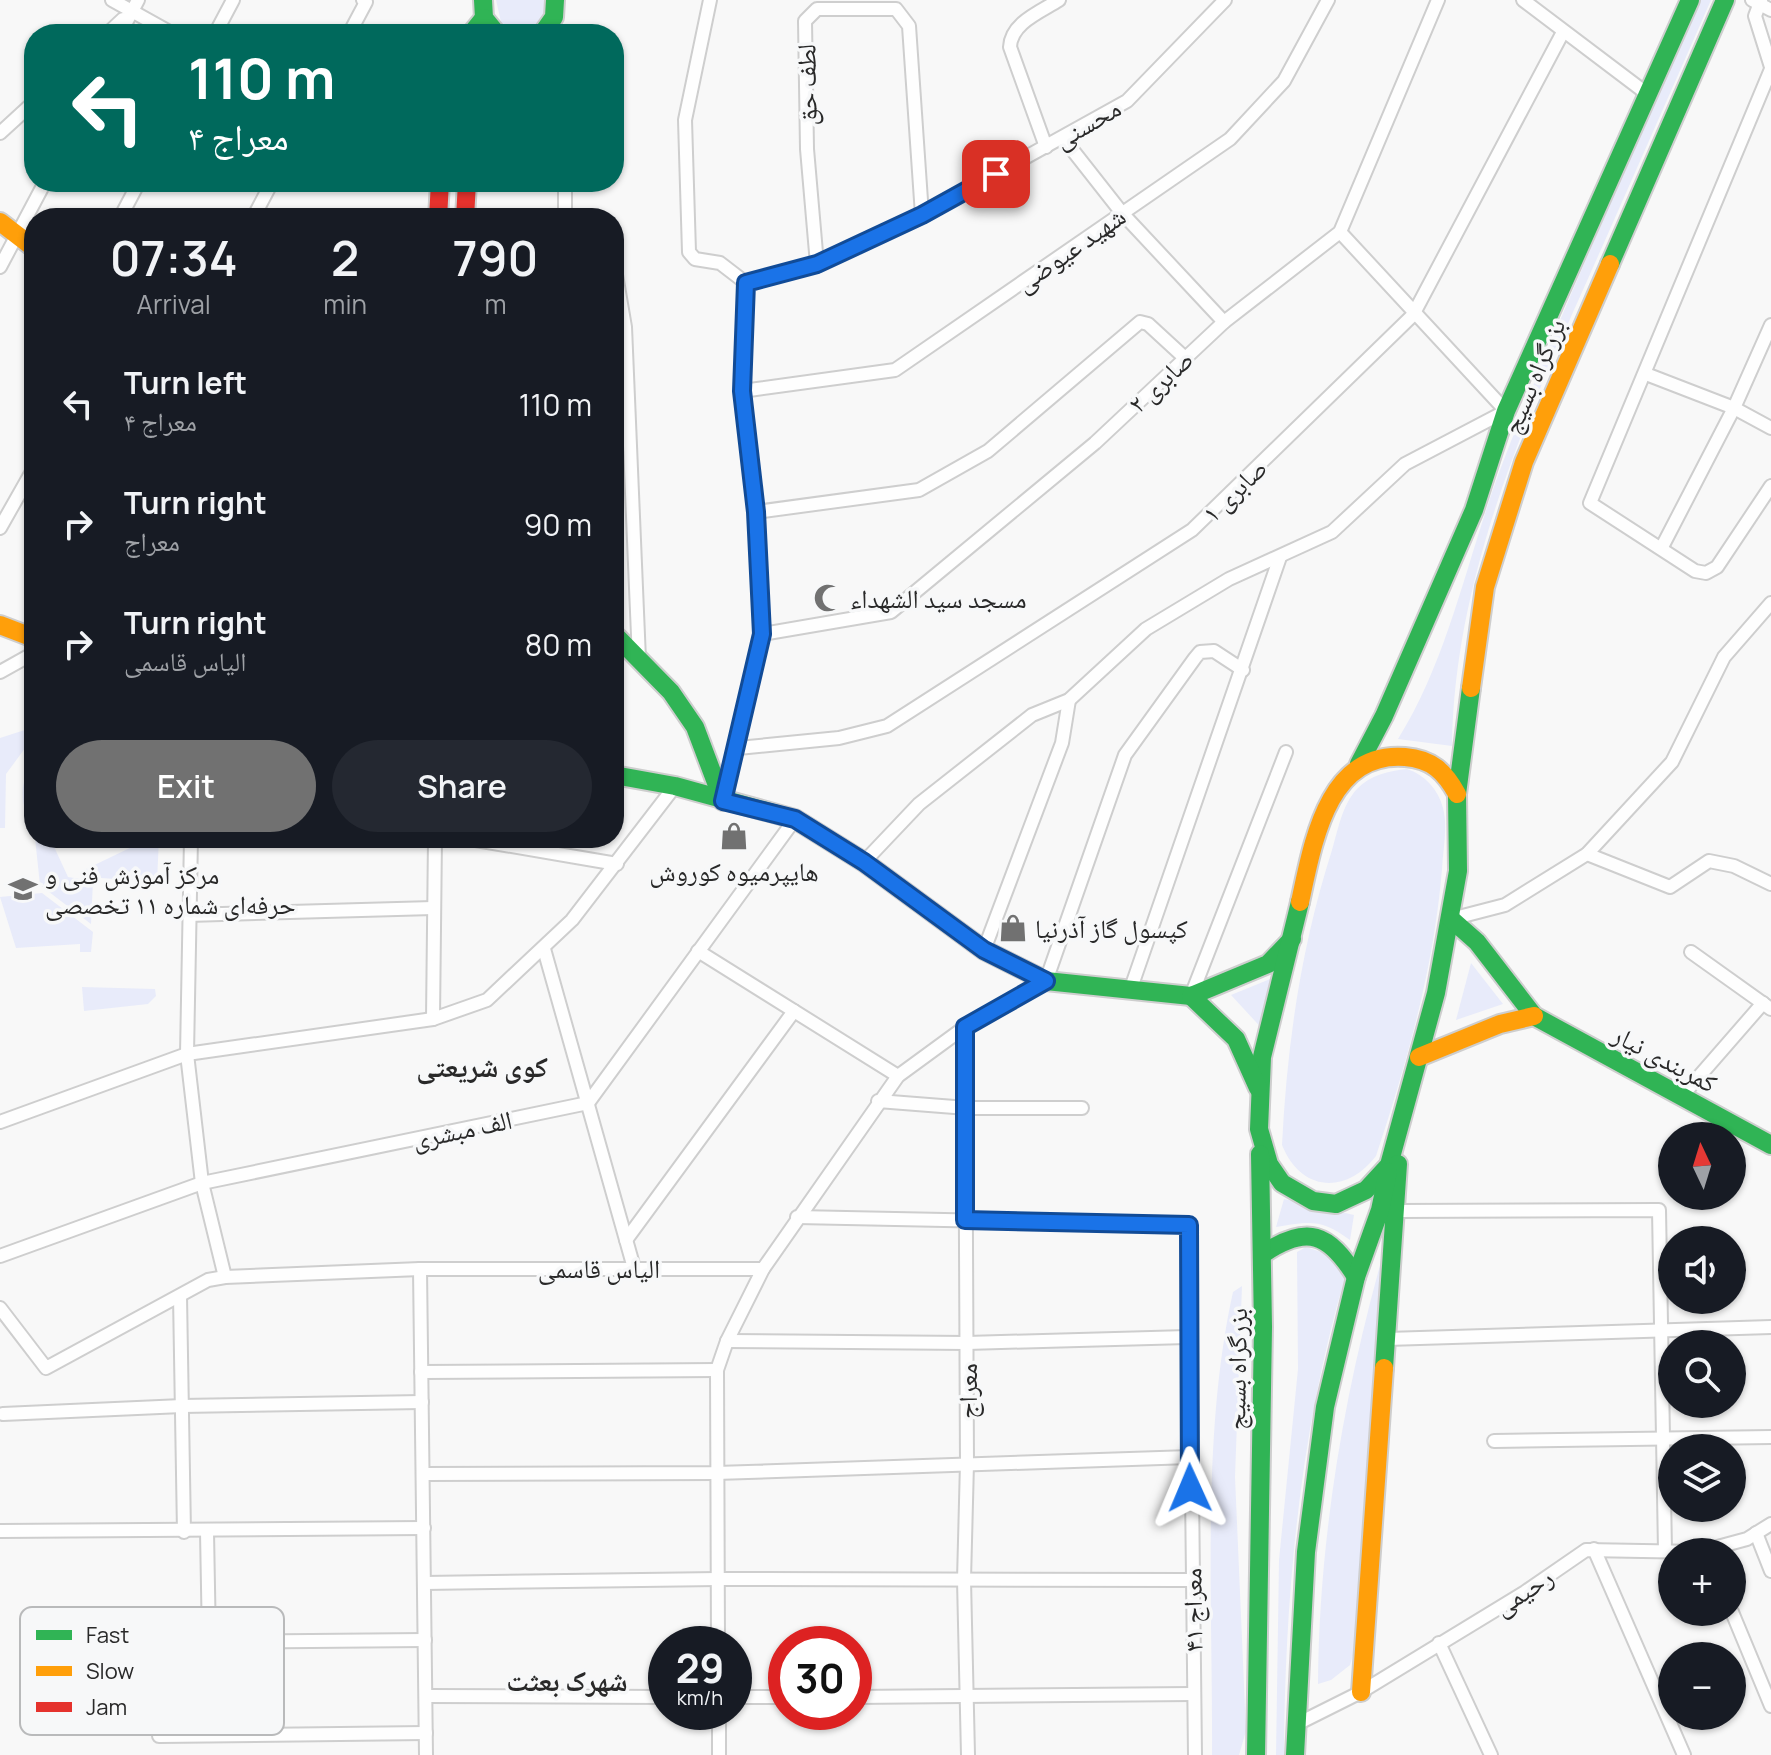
<!DOCTYPE html>
<html lang="en">
<head>
<meta charset="utf-8">
<style>
  body { margin:0; font-family:Manrope,"Noto Naskh Arabic",sans-serif; background:#242831; color:#f1f3f6; height:100vh; display:flex; flex-direction:column; font-size:30px; white-space:nowrap }
  * { box-sizing:border-box; margin:0 }
  p { font-size:26px; color:#9ea1a6 }
  .icon { flex:none; width:44px; height:44px; fill:none; stroke:currentColor; stroke-width:2; stroke-linecap:round; stroke-linejoin:round }
  .map { position:relative; flex:1; overflow:hidden }
  .sheet { position:absolute; left:24px; top:208px; width:600px; height:640px; display:flex; flex-direction:column; background:#171b24; border-radius:32px; box-shadow:0 2px 6px #0004 }
  .sheet>* { flex:none }
  .guide { position:absolute; left:24px; top:24px; width:600px; height:168px; border-radius:32px; box-shadow:0 2px 6px #0004; background:#00695c; color:#fff; overflow:hidden }
  .needle { width:52px; rotate:356deg }
  .tools { position:absolute; left:1658px; top:1122px; display:grid; gap:16px }
  .tools a { display:grid; place-items:center; width:88px; height:88px; border-radius:50%; background:#171b24; box-shadow:0 2px 6px #0004; font-size:40px }
  .speed { position:absolute; left:648px; top:1626px; display:flex; gap:16px; font-size:40px; font-weight:700; text-align:center }
  .speed>* { display:grid; place-content:center; width:104px; height:104px; border-radius:50%; background:#171b24; box-shadow:0 2px 6px #0004; line-height:1 }
  .speed small { font-size:20px; font-weight:400 }
  .speed .limit { border:12px solid #d22; background:#fff; color:#111 }
  .pin { position:absolute; display:grid; place-items:center; width:68px; height:68px; color:#fff; margin:-34px; border-radius:16px; box-shadow:0 4px 12px #0006 }
  .me { position:absolute; width:88px; margin:-44px; rotate:359deg; stroke-linejoin:round; filter:drop-shadow(0 0 6px #0008) }
  .turn { display:flex; align-items:center; gap:28px; height:168px; padding:0 32px; font-size:36px }
  .turn .icon { width:104px; height:104px; stroke-width:2.5 }
  .turn b { display:block; font-size:56px; line-height:68px }
  .eta { display:flex; justify-content:space-evenly; align-items:center; height:136px; text-align:center }
  .eta b { font-size:48px; font-weight:600; line-height:56px }
  .action { display:flex; gap:16px; margin-top:auto; padding:16px 32px }
  .action a { flex:1; height:92px; border-radius:48px; background:#717171; color:#fff; font-size:32px; font-weight:600; line-height:92px; text-align:center }
  .action a+a { background:#242831; color:#f1f3f6 }
  ul { padding:0; list-style:none }
  li { display:flex; align-items:center; gap:24px; height:120px; padding:0 32px }
  li div { flex:1 }
  li b { display:block; font-size:30px }
  li em { font-style:normal }
  .map>svg:first-child { display:block }
  .green { fill:#e8ebfa }
  .lines { fill:none; stroke-linecap:round; stroke-linejoin:round }
  .street-casing { stroke:#cecece; stroke-width:16 }
  .fast-casing { stroke:#cecece; stroke-width:22 }
  .slow-casing { stroke:#cecece; stroke-width:22 }
  .jam-casing { stroke:#cecece; stroke-width:22 }
  .street { stroke:#fefefe; stroke-width:12 }
  .fast { stroke:#30b455; stroke-width:18 }
  .slow { stroke:#ff9f0a; stroke-width:18 }
  .jam { stroke:#e5322d; stroke-width:18 }
  .route-casing { stroke:#114b97; stroke-width:20 }
  .route { stroke:#1a73e8; stroke-width:14 }
  .labels { text-anchor:middle; dominant-baseline:central; stroke-width:7; stroke-linejoin:round; paint-order:stroke }
  .street-label { font-size:26px; fill:#292929; stroke:#f7f8f9 }
  .poi-label { font-size:26px; fill:#292929; stroke:#f7f8f9; text-anchor:start }
  .neighbourhood-label { font-size:28px; font-weight:bold; fill:#292929; stroke:#f7f8f9 }
  .key { fill:#f7f8f9; stroke:#b9babb; stroke-width:2 }
  .key-label { font-size:22px; fill:#292929 }
</style>
</head>
<body>
<div class="map">
<svg width="1771" height="1755" viewBox="0 0 1771 1755">
  <rect width="100%" height="100%" fill="#f8f8f8"/>
  <g class="green">
    <path d="M496,0h49c3,27 -24,39 -44,22z"/>
    <path d="M1701,0h10c-40,91 -80,182 -120,272 -67,149 -137,308 -139,474l-54,-7c52,-83 70,-186 105,-277 60,-157 130,-309 198,-462z"/>
    <polygon points="34,727 34,736 6,774 5,828 0,828 0,738"/>
    <path d="M34,763v63l-4,2c-8,-25 -13,-44 4,-65z"/>
    <path d="M1407,769c18,6 31,20 36,39 5,19 0,41 -1,61 -8,99 -35,193 -66,287 -30,39 -75,36 -94,-11 5,-101 19,-198 50,-295 6,-20 10,-45 25,-61 13,-14 32,-18 50,-20z"/>
    <polygon points="35,838 50,838 68,877 93,881 91,924 40,885"/>
    <polygon points="134,838 159,838 157,882 101,878 100,875 82,871 136,845"/>
    <polygon points="42,893 93,932 91,952 80,952 80,944 16,948 0,897"/>
    <polygon points="1471,963 1503,1004 1456,1020"/>
    <polygon points="1280,975 1267,1034 1231,995"/>
    <polygon points="82,987 155,989 156,996 148,1004 84,1011"/>
    <path d="M1284,1199l70,16 -4,25c-28,-21 -40,-19 -74,-13z"/>
    <path d="M1386,1244l-21,262 -6,130 -9,29 -19,15 -13,4c1,-149 27,-297 68,-440z"/>
    <path d="M1306,1247l18,6 22,21c-46,155 -61,319 -62,481h-8l3,-195 19,-191 -1,-117z"/>
    <path d="M1242,1286l-7,191 11,254 -7,24h-27c1,-149 -11,-319 21,-463z"/>
  </g>
  <g class="lines">
    <defs>
      <g id="street">
        <polyline points="112,0 173,34"/>
        <polyline points="710,0 685,120 689,252 695,259 720,263 746,283"/>
        <polyline points="1523,0 1646,93"/>
        <polyline points="1752,0 1771,10"/>
        <polyline points="1761,0 1755,16 1771,67"/>
        <polyline points="107,34 123,19"/>
        <polyline points="120,34 138,0"/>
        <polyline points="215,34 233,0"/>
        <polyline points="349,34 366,2 363,0"/>
        <polyline points="1771,69 1590,503 1695,571 1706,573 1717,567 1771,486"/>
        <polyline points="0,133 34,102"/>
        <polyline points="1063,138 1122,213 1224,322"/>
        <path d="M1046,147l-36,-100c1,-24 30,-35 49,-47"/>
        <polyline points="120,218 139,182"/>
        <polyline points="253,218 272,182"/>
        <polyline points="565,218 565,182"/>
        <polyline points="614,263 625,327 639,659"/>
        <polyline points="817,264 807,149 805,21 817,9 896,9 909,26 922,215"/>
        <polyline points="0,267 45,182"/>
        <polyline points="1646,374 1734,408 1771,428"/>
        <polyline points="742,391 895,370 1230,139 1284,81 1328,0"/>
        <polyline points="756,512 919,490 988,451 1140,322 1148,324 1185,358"/>
        <polyline points="0,528 34,468"/>
        <polyline points="1662,547 1734,408 1771,325"/>
        <polyline points="762,634 891,612 1095,443 1224,322 1340,232 1438,0"/>
        <polyline points="0,672 34,653"/>
        <polyline points="738,748 839,738 887,726 1192,530 1413,315 1563,32"/>
        <polyline points="723,798 762,634 756,512 742,391 746,283 817,264 922,215 1127,101 1225,0"/>
        <polyline points="191,838 187,1054 202,1183 225,1277"/>
        <polyline points="464,838 617,864"/>
        <polyline points="1587,854 1670,887 1709,861 1734,866 1771,884"/>
        <polyline points="864,862 919,804 1032,715 1069,700 1146,629 1229,579 1332,532 1405,464 1506,411 1340,232"/>
        <polyline points="188,915 433,908"/>
        <polyline points="1451,919 1505,905 1587,854 1672,762 1724,657 1771,603"/>
        <polyline points="544,949 634,1268"/>
        <polyline points="984,950 1062,743 1069,700"/>
        <polyline points="698,951 898,1076"/>
        <polyline points="1691,952 1771,1009"/>
        <polyline points="1131,988 1280,557"/>
        <polyline points="1191,996 1286,752"/>
        <polyline points="433,1019 435,838"/>
        <polyline points="965,1027 967,1463 964,1580 968,1755"/>
        <polyline points="1682,1096 1763,1003"/>
        <polyline points="878,1101 967,1108 1082,1108"/>
        <polyline points="0,1122 187,1054 433,1019 487,1000 572,920 675,786"/>
        <polyline points="1396,1211 1659,1210 1665,1551"/>
        <polyline points="797,1217 1189,1225 1195,1755"/>
        <polyline points="626,1240 794,1011"/>
        <polyline points="0,1256 202,1183 588,1103 795,819"/>
        <polyline points="420,1269 426,1755"/>
        <polyline points="180,1296 184,1532"/>
        <polyline points="0,1308 46,1368 208,1280 225,1277 420,1269 763,1269 898,1076 965,1027 1046,981 1125,755 1195,658 1200,652 1214,651 1243,670"/>
        <polyline points="1387,1339 1771,1327"/>
        <polyline points="727,1341 967,1343 1187,1337"/>
        <polyline points="421,1372 717,1370"/>
        <polyline points="3,1414 182,1406 422,1402"/>
        <polyline points="1494,1441 1771,1437"/>
        <polyline points="423,1474 716,1473 1190,1457"/>
        <polyline points="0,1531 424,1528"/>
        <polyline points="207,1532 209,1642"/>
        <polyline points="1756,1533 1771,1571"/>
        <polyline points="1594,1549 1684,1755"/>
        <polyline points="424,1583 718,1579 1191,1580"/>
        <polyline points="1732,1612 1771,1706"/>
        <polyline points="86,1643 425,1640"/>
        <polyline points="1439,1643 1491,1755"/>
        <polyline points="718,1644 717,1370 727,1341 763,1269"/>
        <polyline points="426,1696 666,1697"/>
        <polyline points="734,1697 786,1697"/>
        <polyline points="854,1697 1193,1694"/>
        <polyline points="719,1712 719,1755"/>
        <polyline points="1297,1724 1361,1692 1525,1592 1586,1550 1699,1552 1747,1539 1771,1524"/>
        <polyline points="159,1736 426,1733"/>
      </g>
      <g id="fast">
        <polyline points="483,0 484,18 497,34"/>
        <polyline points="471,34 484,18"/>
        <polyline points="542,34 554,17 555,0"/>
        <polyline points="1610,264 1725,0"/>
        <polyline points="614,634 671,692 695,727 723,801"/>
        <polyline points="1359,764 1384,716 1474,510 1506,411 1690,0"/>
        <polyline points="614,775 675,786 795,819 864,862 984,950 1046,981 1191,996 1268,964 1292,939"/>
        <polyline points="1300,902 1262,1057 1259,1129 1269,1164 1282,1183 1313,1201 1336,1204 1366,1190 1389,1165 1436,993 1458,871 1457,794 1471,688"/>
        <polyline points="1451,919 1477,942 1534,1016 1771,1145"/>
        <polyline points="1191,996 1236,1039 1258,1088"/>
        <path d="M1263,1254c44,-30 66,-21 93,23"/>
        <polyline points="1384,1368 1398,1164"/>
        <polyline points="1256,1755 1263,1327 1260,1154"/>
        <polyline points="1295,1755 1306,1552 1325,1407 1356,1277 1380,1210 1388,1172"/>
      </g>
      <g id="slow">
        <polyline points="0,222 34,248"/>
        <polyline points="0,625 34,638"/>
        <polyline points="1471,688 1485,587 1524,462 1610,264"/>
        <path d="M1300,902c13,-59 27,-151 105,-145 27,2 40,15 52,37"/>
        <polyline points="1419,1057 1500,1024 1534,1016"/>
        <polyline points="1361,1692 1384,1368"/>
      </g>
      <g id="jam">
        <polyline points="438,218 440,182"/>
        <polyline points="465,218 467,182"/>
      </g>
    </defs>
    <use href="#street" class="street-casing"/>
    <use href="#fast" class="fast-casing"/>
    <use href="#slow" class="slow-casing"/>
    <use href="#jam" class="jam-casing"/>
    <use href="#street" class="street"/>
    <use href="#fast" class="fast"/>
    <use href="#slow" class="slow"/>
    <use href="#jam" class="jam"/>
  </g>
  <g class="lines">
    <defs>
      <polyline id="route" points="996,174 922,215 817,264 746,283 742,391 756,512 762,634 723,801 795,819 864,862 984,950 1046,981 965,1027 965,1220 1189,1225 1190,1488"/>
    </defs>
    <use href="#route" class="route-casing"/>
    <use href="#route" class="route"/>
  </g>
  <defs>
    <symbol id="mosque-bare" viewBox="-9 -9 18 18"><path d="M3.5-4.9A6 6 0 1 0 3.5 4.9A5 5 0 1 1 3.5-4.9Z" fill="#717171" stroke="#f7f8f9" stroke-width="2.5" paint-order="stroke"/></symbol>
    <symbol id="shop-bare" viewBox="-9 -9 18 18"><path d="M-5-2.5h2.3a2.7 3.5 0 0 1 5.4 0H5L5.5 6h-11ZM-1.5-2.5h3a1.5 2.3 0 0 0-3 0Z" fill="#717171" stroke="#f7f8f9" stroke-width="2.5" paint-order="stroke"/></symbol>
    <symbol id="university-bare" viewBox="-9 -9 18 18"><path d="M0-5L7-2L0 1L-7-2ZM-4 1L0 2.5L4 1V4Q0 6-4 4Z" fill="#717171" stroke="#f7f8f9" stroke-width="2.5" paint-order="stroke"/></symbol>
  </defs>
  <g fill-rule="evenodd">
    <use href="#mosque-bare" x="808" y="578" width="40" height="40"/>
    <use href="#shop-bare" x="714" y="816" width="40" height="40"/>
    <use href="#university-bare" x="3" y="869" width="40" height="40"/>
    <use href="#shop-bare" x="993" y="908" width="40" height="40"/>
  </g>
  <g class="labels">
    <g class="street-label">
      <text transform="translate(806 85) rotate(-91)">لطف حق</text>
      <text transform="translate(1087 123) rotate(-30)">محسنی</text>
      <text transform="translate(1070 249) rotate(-35)">شهید عیوضی</text>
      <text transform="translate(1533 376) rotate(-67)">بزرگراه بسیج</text>
      <text transform="translate(1160 381) rotate(-43)">صابری ۲</text>
      <text transform="translate(1234 490) rotate(-44)">صابری ۱</text>
      <text transform="translate(1665 1058) rotate(28)">کمربندی نیار</text>
      <text transform="translate(462 1129) rotate(-12)">الف مبشری</text>
      <text x="599" y="1268">الیاس قاسمی</text>
      <text transform="translate(1236 1369) rotate(-89)">بزرگراه بسیج</text>
      <text transform="translate(967 1391) rotate(-90)">معراج</text>
      <text transform="translate(1523 1591) rotate(-33)">رحیمی</text>
      <text transform="translate(1192 1610) rotate(-91)">معراج ۴۱</text>
    </g>
    <g class="poi-label">
      <text x="850" y="598">مسجد سید الشهداء</text>
      <text x="734" y="871" text-anchor="middle">هایپرمیوه کوروش</text>
      <text x="45" y="874">مرکز آموزش فنی و<tspan x="45" dy="30">حرفه‌ای شماره ۱۱ تخصصی</tspan></text>
      <text x="1035" y="928">کپسول گاز آذرنیا</text>
    </g>
    <g class="neighbourhood-label">
      <text x="482" y="1066">کوی شریعتی</text>
      <text x="567" y="1680">شهرک بعثت</text>
    </g>
  </g>
  <rect x="20" y="1607" width="264" height="128" rx="12" class="key"/>
  <rect x="36" y="1630" width="36" height="10" fill="#30b455"/>
  <rect x="36" y="1666" width="36" height="10" fill="#ff9f0a"/>
  <rect x="36" y="1702" width="36" height="10" fill="#e5322d"/>
  <g class="key-label">
    <text x="86" y="1643">Fast</text>
    <text x="86" y="1679">Slow</text>
    <text x="86" y="1715">Jam</text>
  </g>
</svg>
<div class="tools">
<a><svg class="needle" viewBox="-14 -14 28 28"><path d="M0-13l5 13h-10z" fill="#e53935"/><path d="M0 13l5-13h-10z" fill="#9ea1a6"/></svg></a>
<a><svg class="icon" aria-label="sound" viewBox="0 0 24 24"><path d="M4 9h4l5-4v14l-5-4H4zM17 9q2 3 0 6"/></svg></a>
<a><svg class="icon" aria-label="search" viewBox="0 0 24 24"><circle cx="10" cy="10" r="6"/><path d="M15 15l6 6"/></svg></a>
<a><svg class="icon" aria-label="layers" viewBox="0 0 24 24"><path d="M12 4l9 5-9 5-9-5zM3 14l9 5 9-5"/></svg></a>
<a>+</a>
<a>−</a>
</div>
<div class="speed"><div>29<small>km/h</small></div><div class="limit">30</div></div>
<div class="pin" style="left:996px;top:174px;background:#d93025"><svg class="icon" aria-label="arrive" viewBox="0 0 24 24"><path d="M6 21V4h12l-3 4 3 4H6"/></svg></div>
<svg class="me" style="left:1190px;top:1488px" viewBox="-20 -20 40 40"><path d="M0-17L14 15 0 8-14 15z" fill="#1a73e8" stroke="#fff" stroke-width="4"/></svg>
<div class="guide">
<div class="turn"><svg class="icon" aria-label="left" viewBox="0 0 24 24"><path d="M17 20v-9H6M10 6l-5 5 5 5"/></svg><div><b>110 m</b>معراج ۴</div></div>
</div>
<section class="sheet">
<div class="eta">
<div><b>07:34</b><p>Arrival</p></div>
<div><b>2</b><p>min</p></div>
<div><b>790</b><p>m</p></div>
</div>
<ul>
<li><svg class="icon" aria-label="left" viewBox="0 0 24 24"><path d="M17 20v-9H6M10 6l-5 5 5 5"/></svg><div><b>Turn left</b><p>معراج ۴</p></div><em>110 m</em></li>
<li><svg class="icon" aria-label="right" viewBox="0 0 24 24"><path d="M7 20v-9h11M14 6l5 5-5 5"/></svg><div><b>Turn right</b><p>معراج</p></div><em>90 m</em></li>
<li><svg class="icon" aria-label="right" viewBox="0 0 24 24"><path d="M7 20v-9h11M14 6l5 5-5 5"/></svg><div><b>Turn right</b><p>الیاس قاسمی</p></div><em>80 m</em></li>
</ul>
<div class="action"><a>Exit</a><a>Share</a></div>
</section>
</div>
</body>
</html>
